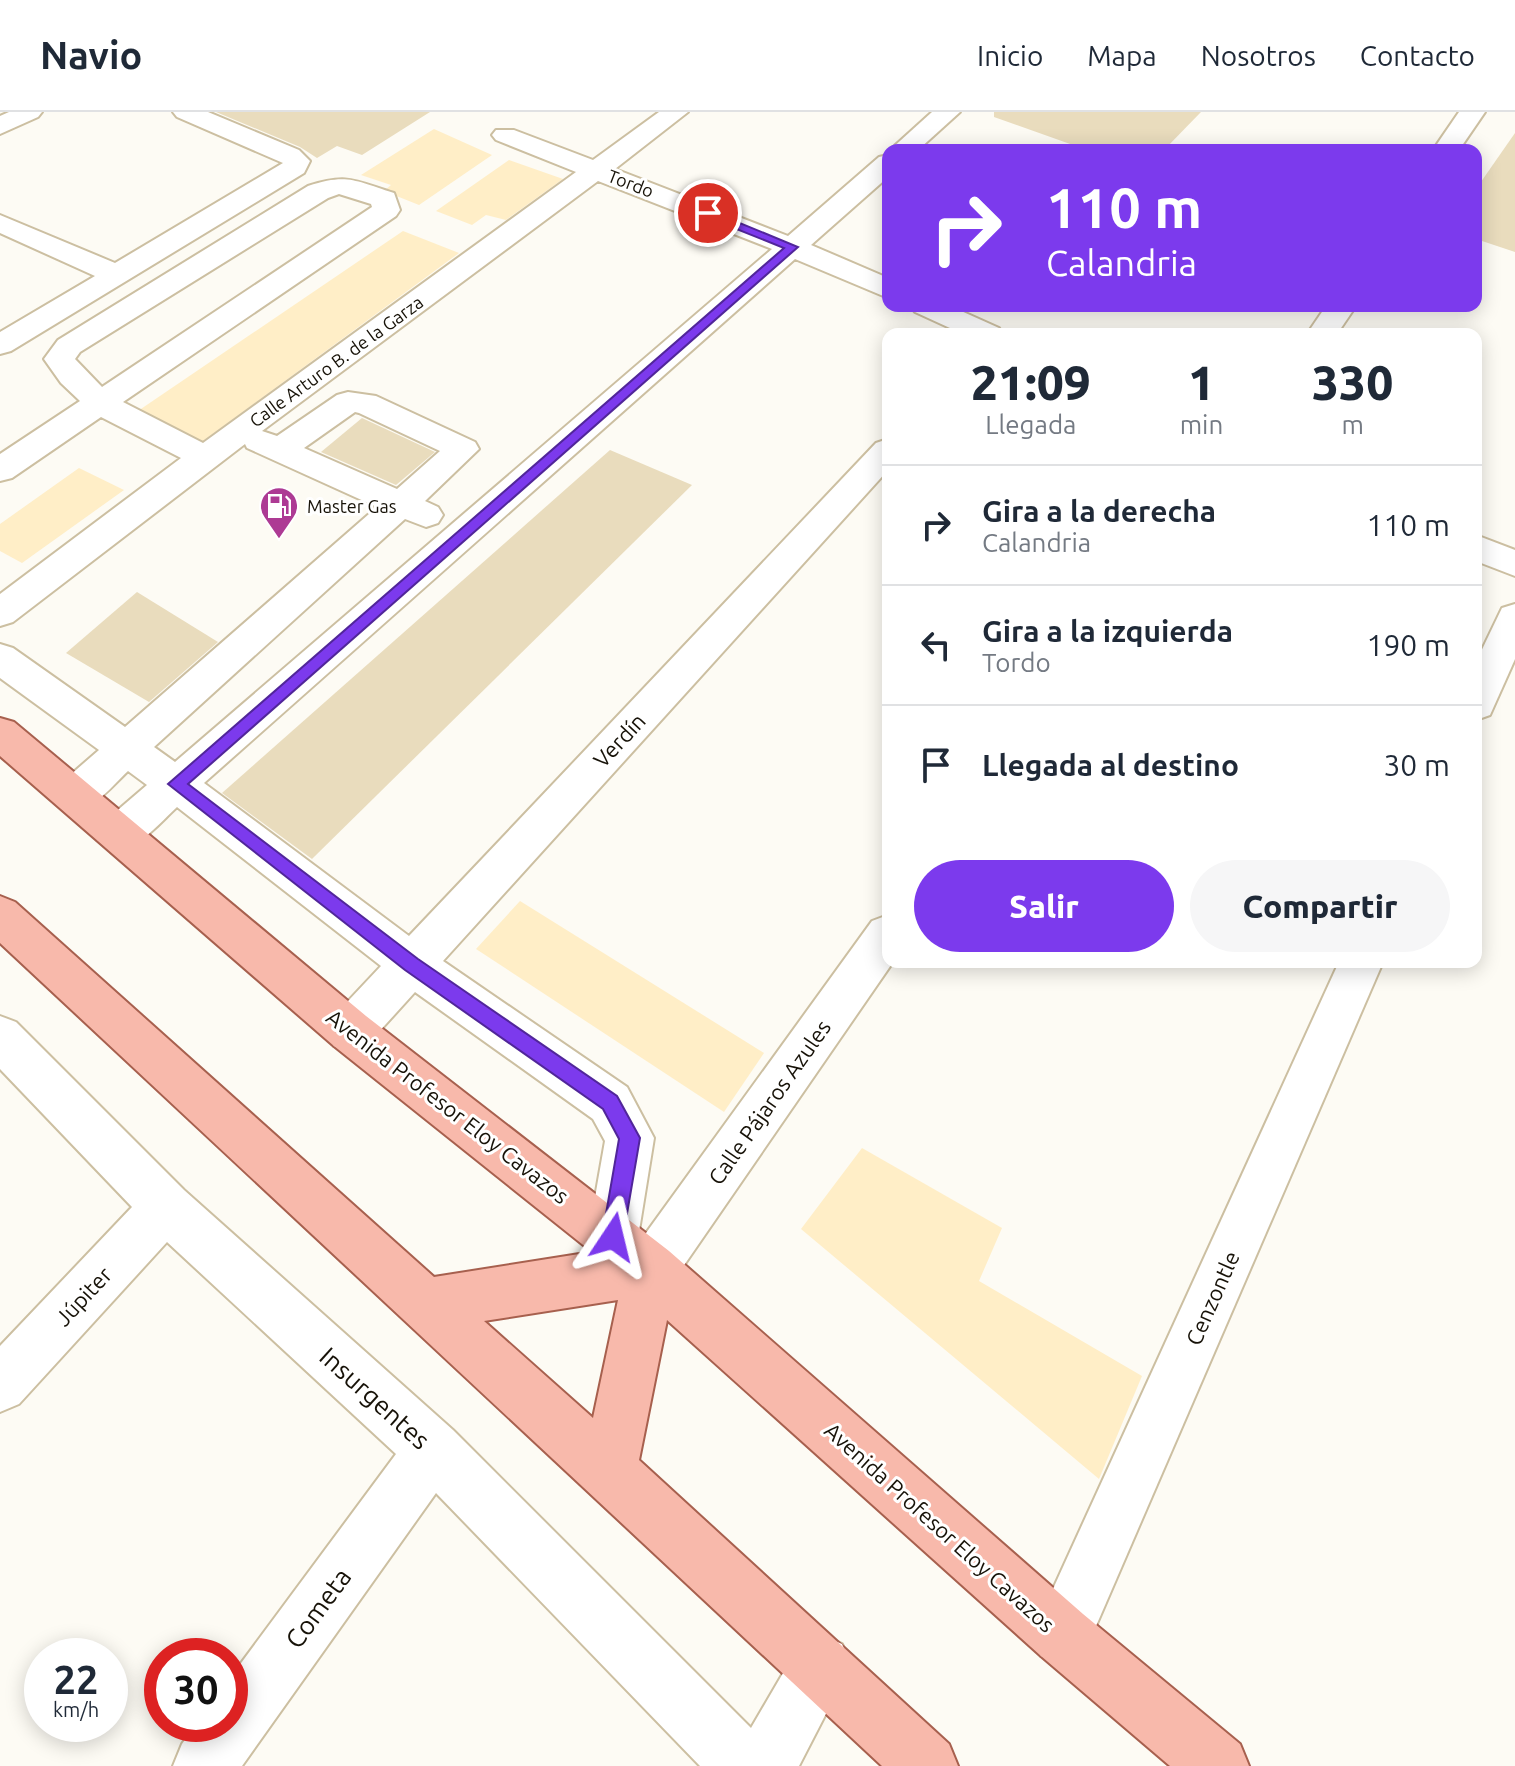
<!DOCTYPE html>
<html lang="es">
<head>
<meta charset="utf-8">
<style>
  body { margin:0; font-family:Ubuntu,sans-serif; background:#f6f6f7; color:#1f2937; height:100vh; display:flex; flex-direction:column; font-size:30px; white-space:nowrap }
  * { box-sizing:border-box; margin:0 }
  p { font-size:26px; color:#747a83 }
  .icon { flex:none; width:44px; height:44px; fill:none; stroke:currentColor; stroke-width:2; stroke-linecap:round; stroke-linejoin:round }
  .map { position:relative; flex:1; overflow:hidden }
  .panel { position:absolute; left:882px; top:216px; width:600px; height:640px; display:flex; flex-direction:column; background:#fff; border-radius:16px; box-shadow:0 4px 20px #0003 }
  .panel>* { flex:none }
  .guide { position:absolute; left:882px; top:32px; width:600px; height:168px; border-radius:16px; box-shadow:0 4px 20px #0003; background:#7c3aed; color:#fff; overflow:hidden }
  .speed { position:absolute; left:24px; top:1526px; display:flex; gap:16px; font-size:40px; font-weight:700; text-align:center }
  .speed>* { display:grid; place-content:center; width:104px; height:104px; border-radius:50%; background:#fff; box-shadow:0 4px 20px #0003; line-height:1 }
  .speed small { font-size:20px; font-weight:400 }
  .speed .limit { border:12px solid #d22; background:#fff; color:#111 }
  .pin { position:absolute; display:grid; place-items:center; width:68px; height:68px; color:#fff; margin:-34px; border:4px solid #fff; border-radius:50%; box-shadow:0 2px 8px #0007 }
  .me { position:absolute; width:88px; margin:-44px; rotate:10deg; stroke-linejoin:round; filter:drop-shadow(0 0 6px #0008) }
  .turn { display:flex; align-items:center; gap:28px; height:168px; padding:0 32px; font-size:36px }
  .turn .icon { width:104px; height:104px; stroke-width:2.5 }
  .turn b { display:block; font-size:56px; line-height:68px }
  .eta { display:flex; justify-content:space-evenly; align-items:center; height:136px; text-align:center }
  .eta b { font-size:48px; font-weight:800; line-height:56px }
  .button { display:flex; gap:16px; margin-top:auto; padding:16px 32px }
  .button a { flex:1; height:92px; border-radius:48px; background:#7c3aed; color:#fff; font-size:32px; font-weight:800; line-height:92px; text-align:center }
  .button a+a { background:#f6f6f7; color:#1f2937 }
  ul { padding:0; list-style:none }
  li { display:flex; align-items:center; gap:24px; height:120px; padding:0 32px; border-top:2px solid #e0e1e3 }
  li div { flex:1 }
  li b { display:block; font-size:30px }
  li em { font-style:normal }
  header { display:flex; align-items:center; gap:48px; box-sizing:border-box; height:112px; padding:0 40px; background:#fff; border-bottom:2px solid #e0e1e3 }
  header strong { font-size:38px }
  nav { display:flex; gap:44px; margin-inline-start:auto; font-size:28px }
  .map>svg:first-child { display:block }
  .built { fill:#ffeec7 }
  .building { fill:#e9dcbd }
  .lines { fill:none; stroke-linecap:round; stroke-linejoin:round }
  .minor-casing { stroke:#ccbfa1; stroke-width:4 }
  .major-casing { stroke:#a7604e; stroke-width:4 }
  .minor { fill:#fff; fill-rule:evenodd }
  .major { fill:#f8b9ab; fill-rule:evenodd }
  .route { fill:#7c3aed; stroke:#51269a; stroke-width:2 }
  .labels { text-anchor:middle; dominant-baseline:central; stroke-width:6; stroke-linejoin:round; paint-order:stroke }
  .far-street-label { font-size:18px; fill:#171208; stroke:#fff }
  .far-poi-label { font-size:18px; fill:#171208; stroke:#fff; text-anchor:start }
  .street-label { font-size:22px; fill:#171208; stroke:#fff }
  .near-street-label { font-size:26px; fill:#171208; stroke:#fff }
</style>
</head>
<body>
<header>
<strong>Navio</strong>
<nav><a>Inicio</a><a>Mapa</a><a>Nosotros</a><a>Contacto</a></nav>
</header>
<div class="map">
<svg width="1515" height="1654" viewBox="0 0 1515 1654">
  <rect width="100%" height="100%" fill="#fdfbf4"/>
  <g class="built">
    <polygon points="434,17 492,43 419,93 384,79 391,73 361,63"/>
    <polygon points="509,48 563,67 506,108 486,103 472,113 436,99"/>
    <polygon points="403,119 459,141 198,333 132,303"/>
    <polygon points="79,356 124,378 22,451 0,439 0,412"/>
    <polygon points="520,789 764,941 724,1000 476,837"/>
    <polygon points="862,1036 1002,1116 979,1169 1142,1264 1099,1367 801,1117"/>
  </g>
  <g class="building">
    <polygon points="216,0 430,0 362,43 337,34 317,46 300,35"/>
    <polygon points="994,0 1201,0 1164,38 1087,38 994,5"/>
    <polygon points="1515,21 1515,140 1476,127 1476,77"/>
    <polygon points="362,306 435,340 396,373 321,340"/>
    <polygon points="610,338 692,373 312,747 222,681"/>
    <polygon points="137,480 218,530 149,590 66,541"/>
  </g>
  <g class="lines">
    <defs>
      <g id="minor">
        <polygon points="9,0 42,0 38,5 0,22 0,4"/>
        <polygon points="173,0 208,0 299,38 310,49 304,61 11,239 0,242 0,220 95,164 0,121 0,103 115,151 283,51 177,5"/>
        <path d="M659,0h29l-73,57 173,67 91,-79 9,-2v22l-77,68 77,33v20l-93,-39 -591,524 205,153 467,-493 12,-4v31l-445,491 184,126 27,51 -16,99 -7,18 -18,7 -18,-7 -7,-18 17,-96 -12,-22 -178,-127 -49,54 -16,6 -16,-6 -7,-15 7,-15 47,-50 -204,-159c-21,19 -41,48 -72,38l-6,-12 6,-12 42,-36 -19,-14c-20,19 -38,45 -67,36l-6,-12 6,-12 38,-33 -99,-72v-34l13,4 112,79 252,-220 -130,-59 -2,-4 -232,178 -13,4v-32l181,-136 -80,-41 -89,61 -12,3v-27l80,-53 -19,-18 -17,-24 14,-19 250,-154c40,-13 47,-5 86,7l6,17 -4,6 -273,186 80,41 373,-271 -80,-32 -4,-5 4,-5h18l79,30zM598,69l174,68 -597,513 -21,-15 251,-228 21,8 12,-4 5,-8 -5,-8 -13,-6 54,-52 -4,-7 -99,-46 -28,-4 -11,3 -60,41 -15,-5zM339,82l32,10 1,3 -270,180 -27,-28 5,-7 248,-154zM355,300l4,1 81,38 -43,38 -93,-41z"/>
        <polygon points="932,0 960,0 918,38 890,38"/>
        <polygon points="1459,0 1485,0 1459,38 1433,38"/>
        <polygon points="910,194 950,194 999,216 1003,222 963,222 915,200"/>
        <polygon points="1326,194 1356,194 1337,222 1307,222"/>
        <polygon points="1476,423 1515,438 1515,464 1476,449"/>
        <polygon points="1515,492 1515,547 1490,603 1476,608 1476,550 1502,496"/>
        <polygon points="888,803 888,850 893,850 669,1175 651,1183 633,1175 625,1157 633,1139 872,809"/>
        <polygon points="1339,850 1383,850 1083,1544 1062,1553 1041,1544 1032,1523"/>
        <polygon points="0,904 16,910 184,1078 453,1318 751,1616 800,1532 821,1523 842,1532 851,1553 799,1654 700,1654 436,1381 242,1654 173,1654 182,1632 196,1612 230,1612 230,1566 396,1342 167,1130 19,1292 0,1300 0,1234 132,1095 0,957"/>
      </g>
      <path id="major" d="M0,606l14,4 352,294 303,235 414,363 157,130 9,22h-79l-129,-110 -374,-336 -28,140 310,284 9,22h-76l-882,-823v-47l15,6 419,375 158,-25 -258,-206 -334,-290zM618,1188l-25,118 -109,-97z"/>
    </defs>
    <use href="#minor" class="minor-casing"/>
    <use href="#major" class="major-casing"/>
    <use href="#minor" class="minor"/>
    <use href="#major" class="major"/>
  </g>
  <polygon class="route" points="708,98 798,135 188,672 418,847 617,984 640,1026 623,1125 620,1132 613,1135 605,1132 602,1125 619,1027 603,997 405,858 168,672 784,136 704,104 704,99"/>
  <defs>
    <symbol id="fuel-pin" viewBox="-11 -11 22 30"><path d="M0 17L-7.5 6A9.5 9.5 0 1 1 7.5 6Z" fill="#ad3a94" stroke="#fff"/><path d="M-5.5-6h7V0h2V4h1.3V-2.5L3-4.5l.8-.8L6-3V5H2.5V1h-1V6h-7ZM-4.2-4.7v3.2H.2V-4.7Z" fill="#fff"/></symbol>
  </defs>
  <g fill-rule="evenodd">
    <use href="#fuel-pin" x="257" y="372" width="44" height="60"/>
  </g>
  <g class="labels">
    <g class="far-street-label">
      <text transform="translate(631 71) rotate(21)">Tordo</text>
      <text transform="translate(336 249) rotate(-36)">Calle Arturo B. de la Garza</text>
    </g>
    <g class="far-poi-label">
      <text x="307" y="394">Master Gas</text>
    </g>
    <g class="street-label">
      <text transform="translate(619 628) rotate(-47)">Verdín</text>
      <text transform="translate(769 990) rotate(-55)">Calle Pájaros Azules</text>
      <text transform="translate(448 994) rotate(38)">Avenida Profesor Eloy Cavazos</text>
      <text transform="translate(83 1184) rotate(-47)">Júpiter</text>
      <text transform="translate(1212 1186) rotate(-66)">Cenzontle</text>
      <text transform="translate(940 1415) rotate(42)">Avenida Profesor Eloy Cavazos</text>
    </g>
    <g class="near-street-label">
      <text transform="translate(375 1286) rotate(42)">Insurgentes</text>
      <text transform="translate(318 1496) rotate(-54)">Cometa</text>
    </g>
  </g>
</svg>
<div class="speed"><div>22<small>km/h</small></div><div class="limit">30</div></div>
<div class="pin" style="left:708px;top:101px;background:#d93025"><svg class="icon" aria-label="arrive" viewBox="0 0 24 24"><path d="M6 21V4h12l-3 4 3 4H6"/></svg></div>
<svg class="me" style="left:613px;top:1125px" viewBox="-20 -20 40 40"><path d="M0-17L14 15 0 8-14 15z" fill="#7c3aed" stroke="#fff" stroke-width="4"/></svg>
<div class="guide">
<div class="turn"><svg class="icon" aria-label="right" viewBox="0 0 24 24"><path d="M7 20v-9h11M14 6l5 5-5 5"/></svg><div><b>110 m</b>Calandria</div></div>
</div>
<section class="panel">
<div class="eta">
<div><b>21:09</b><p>Llegada</p></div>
<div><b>1</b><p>min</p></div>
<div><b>330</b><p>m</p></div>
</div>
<ul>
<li><svg class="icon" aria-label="right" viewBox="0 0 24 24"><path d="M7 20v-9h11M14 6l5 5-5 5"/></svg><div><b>Gira a la derecha</b><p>Calandria</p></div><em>110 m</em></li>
<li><svg class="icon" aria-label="left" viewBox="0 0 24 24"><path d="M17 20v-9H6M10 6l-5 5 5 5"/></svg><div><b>Gira a la izquierda</b><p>Tordo</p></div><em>190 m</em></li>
<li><svg class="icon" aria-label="arrive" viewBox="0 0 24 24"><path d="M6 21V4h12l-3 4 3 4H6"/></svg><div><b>Llegada al destino</b></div><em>30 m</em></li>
</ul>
<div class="button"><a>Salir</a><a>Compartir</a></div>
</section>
</div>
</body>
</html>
